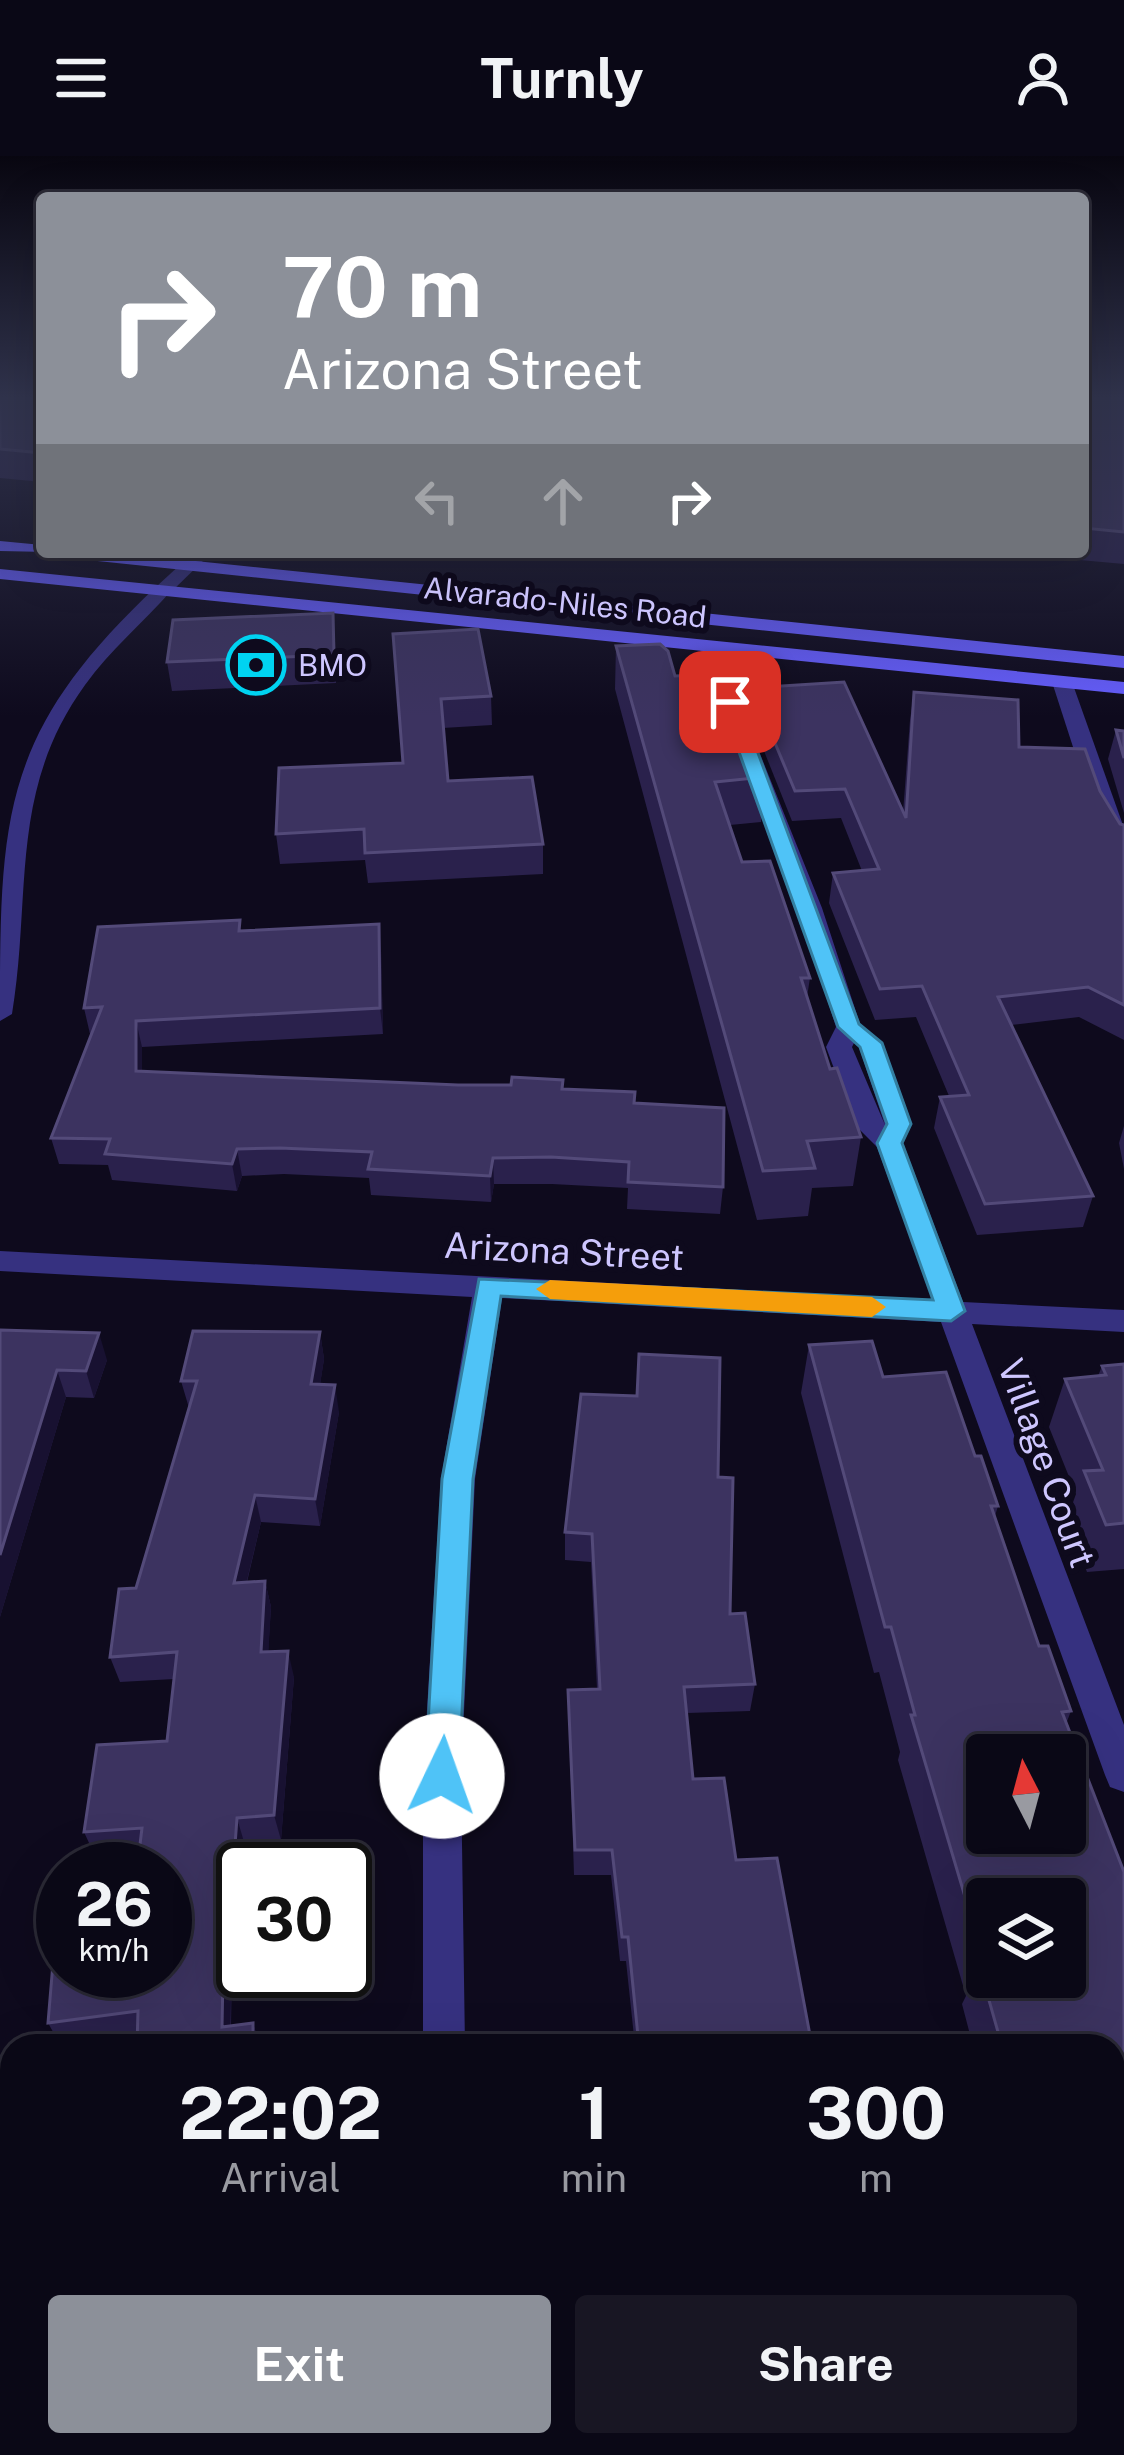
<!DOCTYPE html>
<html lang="en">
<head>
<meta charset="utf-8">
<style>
  body { margin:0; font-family:"Public Sans",sans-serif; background:#181623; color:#f1f3f6; height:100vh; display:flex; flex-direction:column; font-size:45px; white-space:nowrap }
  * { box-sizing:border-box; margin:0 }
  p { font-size:39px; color:#999aa1 }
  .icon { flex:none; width:66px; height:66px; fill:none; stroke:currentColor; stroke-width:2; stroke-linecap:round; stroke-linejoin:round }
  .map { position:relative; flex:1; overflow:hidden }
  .sheet { position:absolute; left:0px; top:1878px; width:1125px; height:423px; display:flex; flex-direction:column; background:#0a0816; border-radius:36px 36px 0 0; box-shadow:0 12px 48px #0002,0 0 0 3px #2a2935 }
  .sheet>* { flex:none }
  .top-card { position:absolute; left:36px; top:36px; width:1053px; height:366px; border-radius:12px; box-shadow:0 12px 48px #0002,0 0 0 3px #2a2935; background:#8c9099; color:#fff; overflow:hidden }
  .needle { width:78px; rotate:354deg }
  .buttons { position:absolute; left:966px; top:1578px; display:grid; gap:24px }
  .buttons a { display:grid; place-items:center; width:120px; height:120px; border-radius:12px; background:#0a0816; box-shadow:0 12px 48px #0002,0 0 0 3px #2a2935; font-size:60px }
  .speed { position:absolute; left:36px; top:1686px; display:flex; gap:24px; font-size:60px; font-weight:700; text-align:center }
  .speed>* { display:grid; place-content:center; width:156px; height:156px; border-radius:50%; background:#0a0816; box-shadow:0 12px 48px #0002,0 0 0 3px #2a2935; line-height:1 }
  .speed small { font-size:30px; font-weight:400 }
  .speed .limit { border:6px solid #111; border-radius:18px; background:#fff; color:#111 }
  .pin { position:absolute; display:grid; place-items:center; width:102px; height:102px; color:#fff; margin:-51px; border-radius:24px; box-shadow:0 6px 18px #0006 }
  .me { position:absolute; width:132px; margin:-66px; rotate:3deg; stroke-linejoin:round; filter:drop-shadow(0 0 9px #0008) }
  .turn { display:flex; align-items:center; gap:42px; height:252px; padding:0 48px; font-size:54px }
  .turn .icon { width:156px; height:156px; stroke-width:2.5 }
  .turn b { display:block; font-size:84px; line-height:102px }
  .lanes { display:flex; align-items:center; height:114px; padding:0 48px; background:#0003; justify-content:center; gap:60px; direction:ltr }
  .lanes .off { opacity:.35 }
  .eta { display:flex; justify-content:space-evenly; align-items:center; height:204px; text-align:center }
  .eta b { font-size:72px; font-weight:700; line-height:84px }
  .action { display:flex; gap:24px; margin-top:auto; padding:24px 48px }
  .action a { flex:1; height:138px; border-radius:12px; background:#8c9099; color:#fff; font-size:48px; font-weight:700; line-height:138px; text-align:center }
  .action a+a { background:#181623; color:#f1f3f6 }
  header { display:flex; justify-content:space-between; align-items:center; height:156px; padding:0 48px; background:#0a0816; font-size:54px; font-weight:700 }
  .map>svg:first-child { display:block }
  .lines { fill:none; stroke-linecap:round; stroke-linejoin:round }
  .minor { fill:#363180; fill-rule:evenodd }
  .tertiary { fill:#363180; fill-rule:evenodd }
  .secondary { fill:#655dff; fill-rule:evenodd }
  .wall { fill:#2a214c; fill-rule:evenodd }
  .shaded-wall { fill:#181131 }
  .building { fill:#3c3360; stroke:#534a79; stroke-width:3; fill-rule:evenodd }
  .route { fill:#4fc3f7; stroke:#337fa1; stroke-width:3 }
  .slow { fill:#f59e0b }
  .labels { text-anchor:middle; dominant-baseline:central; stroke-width:12; stroke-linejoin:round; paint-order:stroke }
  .far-street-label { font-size:30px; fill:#cec6ff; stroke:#0e0a1d }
  .far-poi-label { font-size:30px; fill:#cec6ff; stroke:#0e0a1d; text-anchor:start }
  .street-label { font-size:36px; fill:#cec6ff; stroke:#0e0a1d }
</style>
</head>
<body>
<header><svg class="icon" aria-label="menu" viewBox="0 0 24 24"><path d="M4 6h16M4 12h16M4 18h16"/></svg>Turnly<svg class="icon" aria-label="person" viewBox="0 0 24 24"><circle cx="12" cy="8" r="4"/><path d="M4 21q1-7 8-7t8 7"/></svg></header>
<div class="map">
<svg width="1124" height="2299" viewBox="0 0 1124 2299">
  <rect width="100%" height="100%" fill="#0e0a1d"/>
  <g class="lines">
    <g class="minor">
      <path d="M157,430l15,4c-29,33 -62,60 -87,95 -77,106 -53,210 -73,329l-12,7c0,-204 0,-288 157,-435z"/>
      <path d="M708,485l9,6 105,261 38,116 23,19 29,81 -9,19 60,159 161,8v22l-152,-8 152,401v67l-14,-5 -5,-12 -164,-453 -439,-24 -27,181 -14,297 4,270h-42v-270l18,-297 31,-182 -472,-26v-20l933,49 -56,-153 -22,-22 -29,-78 10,-20 -38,-119 -99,-261zM854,887l5,4 26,78 -33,-78z"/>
      <polygon points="1062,520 1072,526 1124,672 1124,697 1116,695 1096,662 1052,526"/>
    </g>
    <polygon class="tertiary" points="194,396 212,396 169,438 157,438 157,430"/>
    <g class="secondary">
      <polygon points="0,385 42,389 42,396 49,396 0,395"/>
      <polygon points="51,396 108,396 1124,500 1124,512 59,401"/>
      <polygon points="0,413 1124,526 1124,538 0,423"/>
    </g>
  </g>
  <g class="wall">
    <polygon points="0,239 42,239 42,326 0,322"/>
    <polygon points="1083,239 1124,239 1124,408 990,396 1083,396"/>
    <polygon points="393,478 491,540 492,569 443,572 448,625 543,688 543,718 368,727 365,704 280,708 276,678 403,607"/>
    <polygon points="335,484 336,527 172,535 167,506"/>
    <polygon points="616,490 675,520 765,621 761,666 730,669 742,706 810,822 807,841 830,913 861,981 853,1030 812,1032 808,1060 757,1064 615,533"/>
    <polygon points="752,532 903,657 910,564 914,536 1100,635 1120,668 1124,669 1124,884 1079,861 1011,869 1093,1040 1083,1071 977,1079 934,972 940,941 949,940 916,861 875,864 829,747 833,717 862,715 841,662 792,665 750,560"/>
    <polygon points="1116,574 1124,575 1124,657 1108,603"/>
    <polygon points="242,775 381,794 383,878 142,891 142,915 458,929 511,929 563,924 563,933 634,947 723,1031 720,1058 627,1053 628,1032 552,1028 494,1028 491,1046 371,1039 369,1022 284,1018 242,1020 237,1035 112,1024 108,1009 59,1008 51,982 92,878 90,878 84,852"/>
    <polygon points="1124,970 1124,1013 1119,987"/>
    <polygon points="0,1174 107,1204 94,1242 66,1241 0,1461"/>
    <polygon points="320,1176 324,1203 320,1228 339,1256 320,1370 261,1366 247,1426 265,1425 271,1451 268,1496 294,1521 281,1684 244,1686 240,1739 233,1740 231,1870 253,1867 260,1890 137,1890 137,1878 60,1888 48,1867 165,1815 139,1697 95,1700 84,1676 167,1585 174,1523 120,1526 110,1501 136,1432 189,1252 181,1225"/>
    <path d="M872,1185l11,36 63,-5 29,84h6l17,50 -3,10 44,130h9l23,65 -5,13 58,148v583h-42l-3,-10h34v-399h-140l-11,-42 4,-8 -68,-236 2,-8 -21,-80 -5,1 -73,-280 8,-48zM987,1599h78v78h-78zM987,1743h78v78h-78z"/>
    <polygon points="1124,1208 1124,1413 1087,1416 1067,1363 1076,1338 1049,1271 1065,1223 1098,1220 1102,1210"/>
    <polygon points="718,1321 730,1458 755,1528 750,1555 687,1557 693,1623 736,1704 812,1890 635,1890 626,1805 620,1805 611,1719 574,1719 568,1534 597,1533 591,1406 565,1404 565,1376"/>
  </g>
  <g class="shaded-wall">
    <polygon points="333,457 335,484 336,527 334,499"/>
    <polygon points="379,768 381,794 383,878 380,852"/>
    <polygon points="136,865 142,891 142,941 136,915"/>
    <polygon points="237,993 242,1020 237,1035 232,1008"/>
    <polygon points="493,1002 494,1028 491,1046 490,1020"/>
    <polygon points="320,1176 324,1203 316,1256 311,1228"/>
    <polygon points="99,1177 107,1204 94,1242 86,1215"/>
    <polygon points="57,1214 66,1241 0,1461 0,1399"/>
    <polygon points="335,1229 339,1256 320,1370 315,1343"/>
    <polygon points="255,1339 261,1366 240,1453 234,1427"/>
    <polygon points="265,1425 271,1451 267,1522 261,1496"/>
    <polygon points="288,1495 294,1521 281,1684 274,1659"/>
    <polygon points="237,1662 244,1686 240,1739 233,1716"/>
    <polygon points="225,1716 233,1740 230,1890 222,1871"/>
    <polygon points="253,1867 260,1890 253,1890"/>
    <rect x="181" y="2289" width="11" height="10"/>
  </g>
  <g class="building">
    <polygon points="0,239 42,239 42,297 0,293"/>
    <polygon points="1083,239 1124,239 1124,376 1083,372"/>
    <polygon points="333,457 334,499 167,506 173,464"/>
    <polygon points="478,473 491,540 441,543 448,625 532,621 543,688 365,697 364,673 276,678 279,612 403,607 393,478"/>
    <polygon points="660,488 668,495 675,520 724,518 765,621 715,626 742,706 770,705 810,822 801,822 830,913 837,912 861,981 807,985 815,1012 763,1015 616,490"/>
    <polygon points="844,526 906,662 914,536 1018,544 1019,591 1085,593 1100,635 1120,668 1124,669 1124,849 1088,831 998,841 1093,1040 985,1048 940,941 969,939 922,830 880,833 833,717 879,713 845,633 795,635 752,532"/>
    <polygon points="1116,574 1124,575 1124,602"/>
    <polygon points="240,764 239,775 379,768 380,852 136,865 136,915 458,929 511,929 512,921 563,924 562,933 635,936 634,947 724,952 723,1031 628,1026 629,1006 551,1001 493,1002 490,1020 368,1013 372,996 280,992 237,993 232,1008 105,998 110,983 51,982 102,851 84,852 98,771"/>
    <polygon points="0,1174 99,1177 86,1215 57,1214 0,1399"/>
    <polygon points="193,1175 320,1176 311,1228 335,1229 315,1343 255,1339 234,1427 265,1425 261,1496 288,1495 274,1659 237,1662 233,1716 225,1716 222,1871 253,1867 253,1890 137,1890 138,1855 48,1867 55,1783 63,1782 63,1815 165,1815 165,1713 137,1713 142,1672 84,1676 97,1589 167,1585 177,1496 110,1501 119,1433 136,1432 197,1225 181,1225"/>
    <path d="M872,1185l11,36 63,-5 29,84h6l17,50h-7l48,140h9l23,65 -9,1 62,160v583h-9l-3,-10 1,-399h-111l-23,-81 6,-1 -74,-249h4l-24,-88h-6l-76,-282zM987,1599h78v78h-78zM987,1743h78v78h-78z"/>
    <polygon points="639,1198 720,1202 718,1321 733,1322 730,1458 745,1457 755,1528 684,1531 693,1623 724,1622 736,1704 777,1702 812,1890 639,1890 628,1781 622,1781 612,1694 575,1694 568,1534 600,1533 592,1378 565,1376 581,1238 637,1240"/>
    <polygon points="1124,1208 1124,1367 1106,1369 1084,1315 1103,1314 1065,1223 1106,1219 1102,1210"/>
    <polygon points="12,2244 12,2289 181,2289 181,2299 0,2299 0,2246"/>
    <polygon points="823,2289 829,2289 846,2299 820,2299"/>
  </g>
  <linearGradient id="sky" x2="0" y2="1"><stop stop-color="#080610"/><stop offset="0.43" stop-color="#30334c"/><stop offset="1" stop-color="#30334c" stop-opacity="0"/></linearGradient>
  <rect width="1124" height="561" fill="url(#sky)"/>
  <polygon class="route" points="730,541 739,546 859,868 882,887 911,968 902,987 965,1155 951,1165 501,1140 473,1323 459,1620 454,1631 442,1636 430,1631 425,1620 442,1323 479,1123 933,1144 877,987 887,968 860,891 838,871 721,546"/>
  <polygon class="slow" points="550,1124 872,1141 886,1151 872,1161 550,1143 536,1133"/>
  <defs>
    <symbol id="bank-ring" viewBox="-11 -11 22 22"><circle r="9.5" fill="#0e0a1d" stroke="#00d3f1" stroke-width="1.5"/><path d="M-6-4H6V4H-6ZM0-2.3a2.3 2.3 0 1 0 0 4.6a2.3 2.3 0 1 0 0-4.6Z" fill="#00d3f1"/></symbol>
  </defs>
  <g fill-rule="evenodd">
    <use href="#bank-ring" x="223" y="476" width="66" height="66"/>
  </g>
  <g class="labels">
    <g class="far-street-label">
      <text transform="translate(565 446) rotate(6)">Alvarado-Niles Road</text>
    </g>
    <g class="far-poi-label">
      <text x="298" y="509">BMO</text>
    </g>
    <g class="street-label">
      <text transform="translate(564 1095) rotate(3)">Arizona Street</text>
      <text transform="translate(1047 1307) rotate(70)">Village Court</text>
    </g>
  </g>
</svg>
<div class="buttons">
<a><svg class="needle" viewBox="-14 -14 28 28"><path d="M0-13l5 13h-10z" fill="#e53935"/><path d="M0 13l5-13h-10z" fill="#999aa1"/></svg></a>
<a><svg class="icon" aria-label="layers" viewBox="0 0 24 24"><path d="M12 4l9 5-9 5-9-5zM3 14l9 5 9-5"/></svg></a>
</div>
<div class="speed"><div>26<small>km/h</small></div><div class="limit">30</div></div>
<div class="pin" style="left:730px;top:546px;background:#d93025"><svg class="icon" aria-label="arrive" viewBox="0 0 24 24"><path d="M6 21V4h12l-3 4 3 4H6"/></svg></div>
<svg class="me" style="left:442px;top:1620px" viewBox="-20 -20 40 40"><circle r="19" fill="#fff"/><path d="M0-13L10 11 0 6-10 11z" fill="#4fc3f7"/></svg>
<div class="top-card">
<div class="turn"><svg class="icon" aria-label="right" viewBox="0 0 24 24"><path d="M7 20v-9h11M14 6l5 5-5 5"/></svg><div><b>70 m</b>Arizona Street</div></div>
<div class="lanes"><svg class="icon off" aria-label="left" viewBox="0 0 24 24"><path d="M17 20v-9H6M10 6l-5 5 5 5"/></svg><svg class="icon off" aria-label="ahead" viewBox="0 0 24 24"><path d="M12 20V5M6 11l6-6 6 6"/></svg><svg class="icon" aria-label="right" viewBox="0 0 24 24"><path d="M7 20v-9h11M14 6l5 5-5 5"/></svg></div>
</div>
<section class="sheet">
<div class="eta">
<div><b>22:02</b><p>Arrival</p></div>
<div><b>1</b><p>min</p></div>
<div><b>300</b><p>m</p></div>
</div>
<div class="action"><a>Exit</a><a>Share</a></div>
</section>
</div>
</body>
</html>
